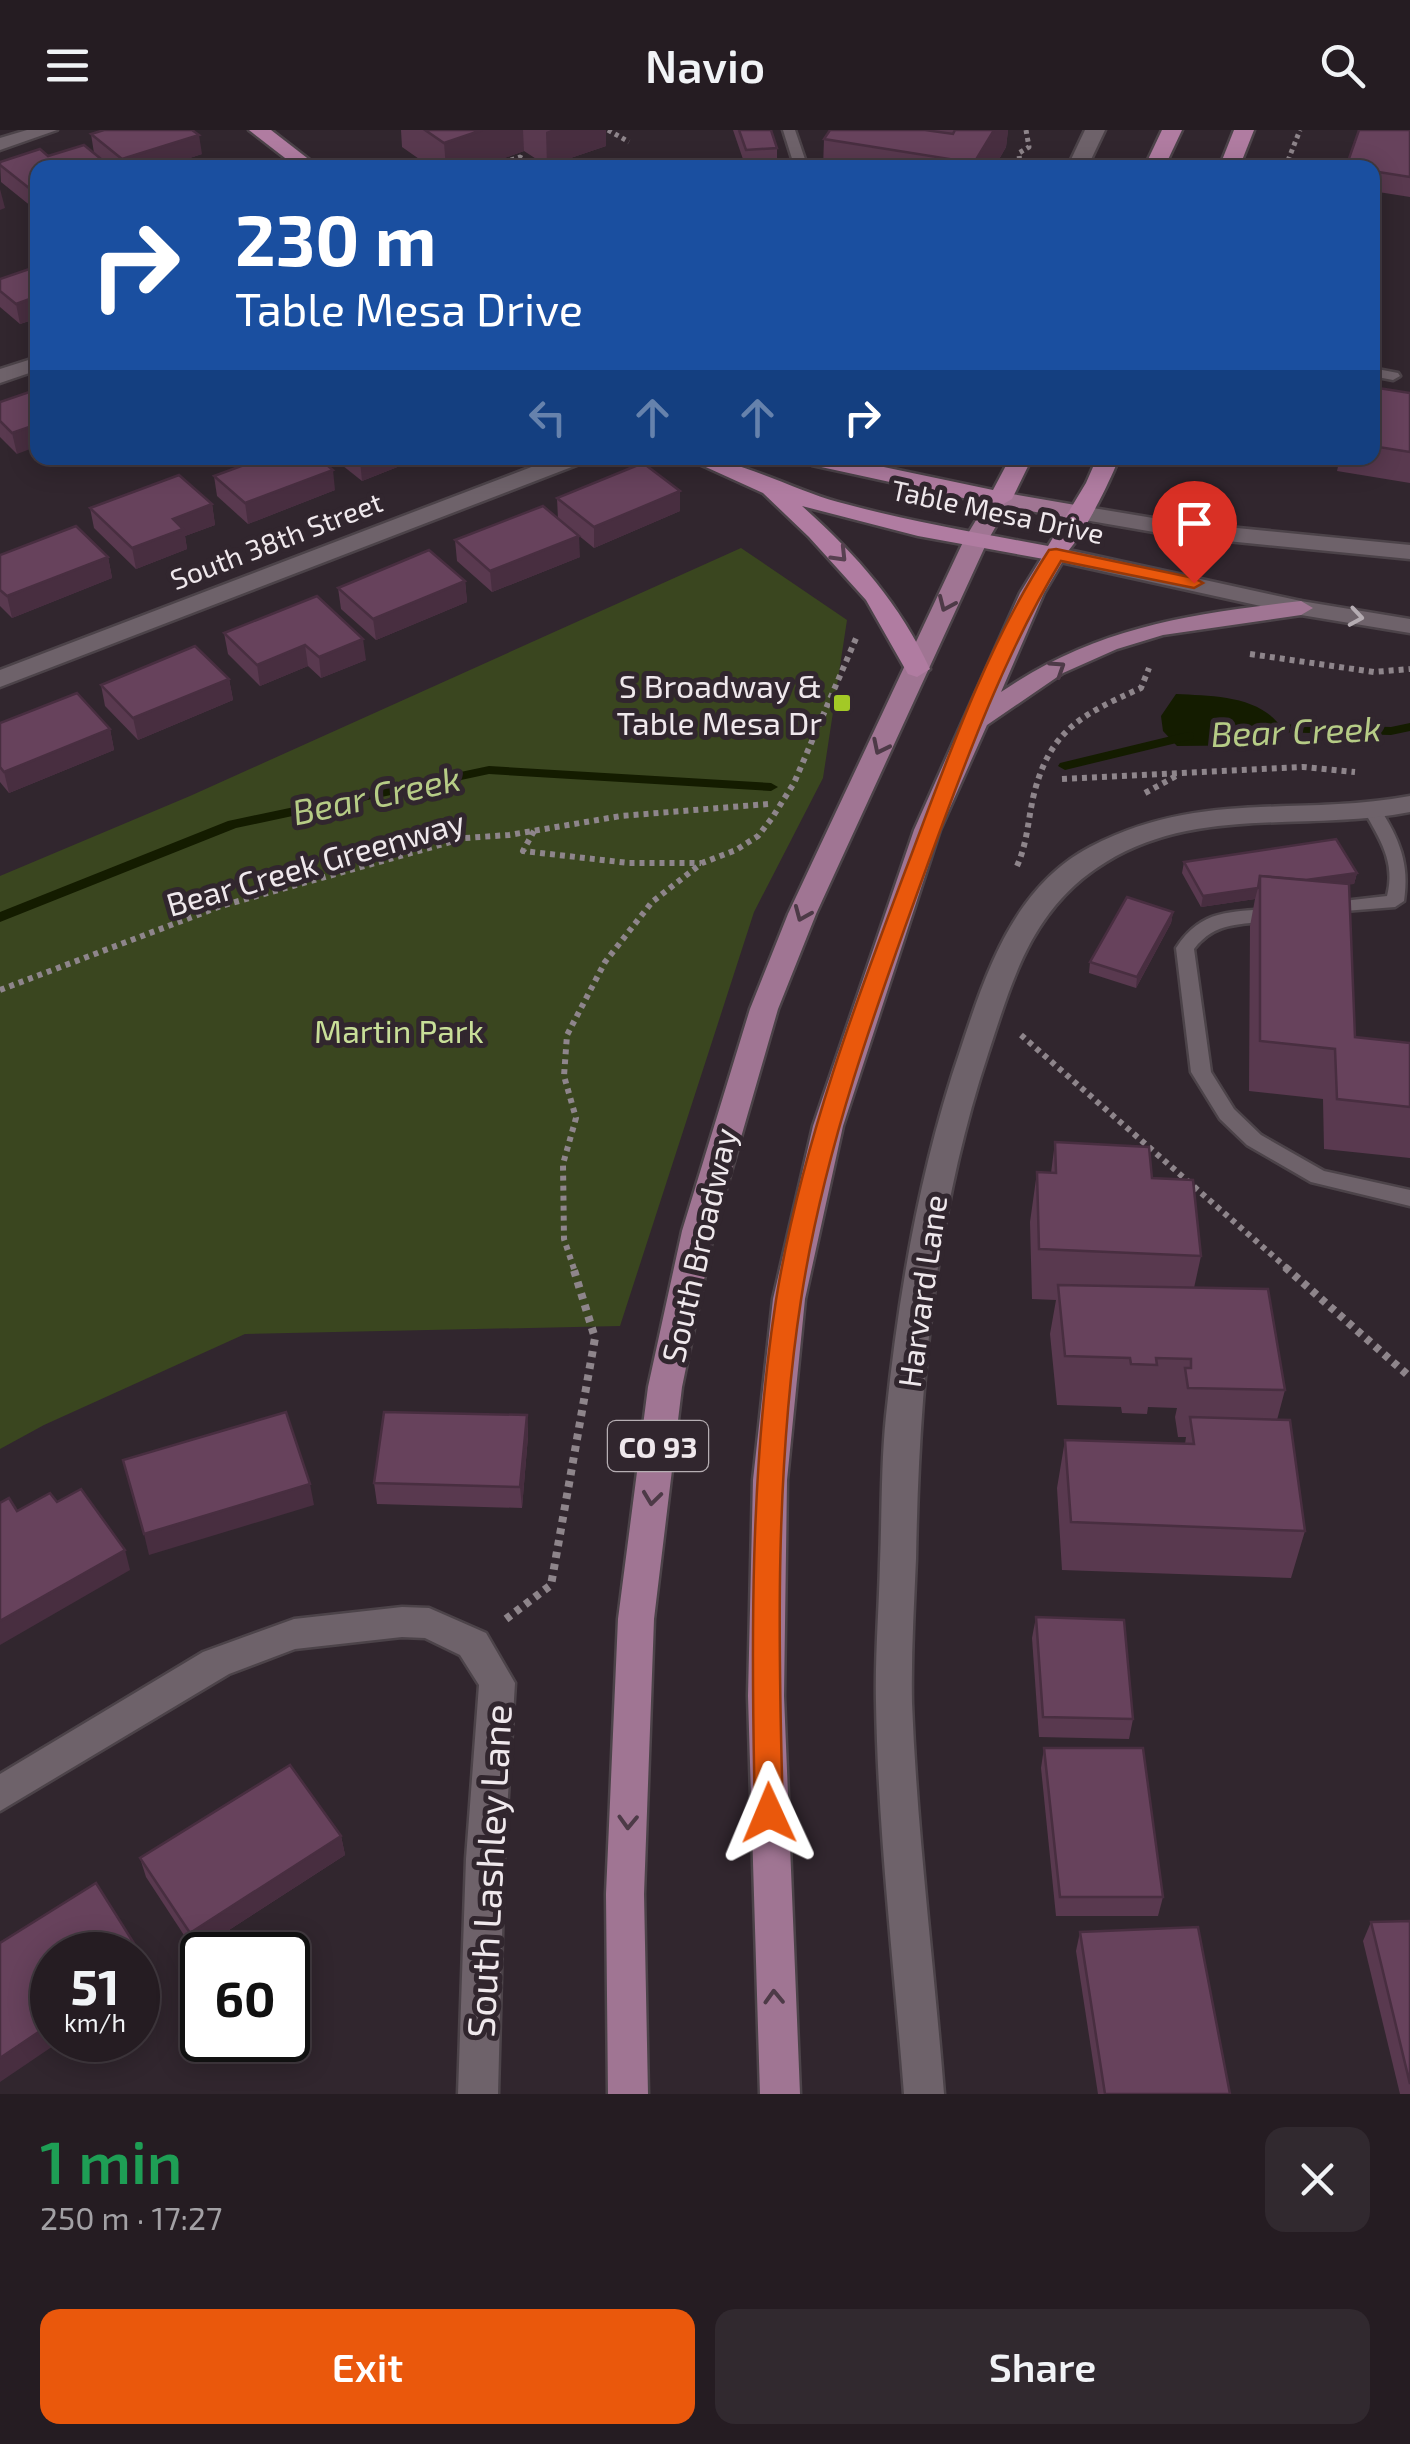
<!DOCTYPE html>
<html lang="en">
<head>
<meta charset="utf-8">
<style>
  body { margin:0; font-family:"Exo 2",sans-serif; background:#31292f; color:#f1f3f6; height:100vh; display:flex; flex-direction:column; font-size:38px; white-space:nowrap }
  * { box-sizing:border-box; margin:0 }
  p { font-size:32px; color:#a3a1a5 }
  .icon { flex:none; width:55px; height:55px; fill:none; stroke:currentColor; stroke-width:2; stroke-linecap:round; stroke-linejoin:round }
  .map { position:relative; height:1964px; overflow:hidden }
  .drawer { display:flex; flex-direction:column; background:#251c22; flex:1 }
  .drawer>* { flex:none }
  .guide { position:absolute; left:30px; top:30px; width:1350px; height:305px; border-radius:20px; box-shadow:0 5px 25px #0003,0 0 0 2px #423a40; background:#1a4fa0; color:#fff; overflow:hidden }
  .speed { position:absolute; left:30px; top:1802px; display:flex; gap:20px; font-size:50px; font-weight:700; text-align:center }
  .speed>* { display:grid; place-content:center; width:130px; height:130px; border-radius:50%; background:#251c22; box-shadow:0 5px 25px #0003,0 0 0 2px #423a40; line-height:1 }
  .speed small { font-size:25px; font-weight:400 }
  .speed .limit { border:5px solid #111; border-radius:15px; background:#fff; color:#111 }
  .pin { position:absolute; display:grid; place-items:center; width:85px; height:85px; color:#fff; margin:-102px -42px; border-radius:50% 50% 50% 0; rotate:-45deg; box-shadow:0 0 10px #0007 }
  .pin .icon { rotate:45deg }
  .me { position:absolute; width:110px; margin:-55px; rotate:359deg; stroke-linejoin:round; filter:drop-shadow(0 0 8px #0008) }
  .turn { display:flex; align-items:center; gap:35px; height:210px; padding:0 40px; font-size:45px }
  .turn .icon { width:130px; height:130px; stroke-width:2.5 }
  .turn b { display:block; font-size:70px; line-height:85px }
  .lanes { display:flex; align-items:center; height:95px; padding:0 40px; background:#0003; justify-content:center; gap:50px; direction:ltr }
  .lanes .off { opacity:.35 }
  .round { display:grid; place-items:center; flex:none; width:105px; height:105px; border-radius:20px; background:#31292f }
  .head { display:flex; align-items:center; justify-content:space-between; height:170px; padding:0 40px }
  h1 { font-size:60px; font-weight:600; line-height:75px; color:#1e9e55 }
  .button { display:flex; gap:20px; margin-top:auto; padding:20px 40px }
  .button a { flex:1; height:115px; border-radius:20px; background:#ea580c; color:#fff; font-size:40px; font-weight:600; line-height:115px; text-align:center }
  .button a+a { background:#31292f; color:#f1f3f6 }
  header { display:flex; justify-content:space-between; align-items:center; height:130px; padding:0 40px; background:#251c22; font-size:45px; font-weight:600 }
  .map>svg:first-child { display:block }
  .green { fill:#3a461f }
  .water { fill:#141c00 }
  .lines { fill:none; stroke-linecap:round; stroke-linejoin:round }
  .stream { fill:#141c00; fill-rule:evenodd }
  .service-casing { stroke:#4c4349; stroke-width:5 }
  .minor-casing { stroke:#4c4349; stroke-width:5 }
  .tertiary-casing { stroke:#4c4349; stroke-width:5 }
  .primary-casing { stroke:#4c4349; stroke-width:5 }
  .trunk-casing { stroke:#4c4349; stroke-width:5 }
  .path-far2 { stroke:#8e858b; stroke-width:5; stroke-dasharray:4 4; stroke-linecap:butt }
  .path-far1 { stroke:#8e858b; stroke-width:6; stroke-dasharray:5 5; stroke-linecap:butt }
  .path { stroke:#8e858b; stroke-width:8; stroke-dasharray:6 6; stroke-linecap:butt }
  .service { fill:#6e626a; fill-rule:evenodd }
  .minor { fill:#6e626a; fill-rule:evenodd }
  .tertiary { fill:#6e626a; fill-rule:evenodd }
  .primary { fill:#a07593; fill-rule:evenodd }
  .trunk { fill:#b07ca1; fill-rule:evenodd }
  .wall { fill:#59394f }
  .shaded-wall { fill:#482e40 }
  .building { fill:#67425c; stroke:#482e40; stroke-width:2.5 }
  .oneway { stroke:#574050 }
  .oneway2 { stroke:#4d3a47 }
  .oneway3 { stroke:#b5acb2 }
  .route { fill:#ea580c; stroke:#983908; stroke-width:2.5 }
  .poi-dot { fill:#a3c926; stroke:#31262e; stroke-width:4 }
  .labels { text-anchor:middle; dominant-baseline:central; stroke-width:10; stroke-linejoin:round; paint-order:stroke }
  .far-street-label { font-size:28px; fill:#efe8ec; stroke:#31262e }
  .shield { fill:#31262e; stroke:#b6aeb3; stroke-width:2.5 }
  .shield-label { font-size:30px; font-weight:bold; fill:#efe8ec }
  .poi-label { font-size:32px; fill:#efe8ec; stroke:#31262e; text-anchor:end }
  .street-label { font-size:32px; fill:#efe8ec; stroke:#31262e }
  .park-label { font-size:32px; fill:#c8df98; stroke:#31262e }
  .water-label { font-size:35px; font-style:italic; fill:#b6cc86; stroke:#31262e }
  .near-street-label { font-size:38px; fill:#efe8ec; stroke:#31262e }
</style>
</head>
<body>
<header><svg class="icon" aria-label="menu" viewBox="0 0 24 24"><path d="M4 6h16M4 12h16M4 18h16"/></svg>Navio<svg class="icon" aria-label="search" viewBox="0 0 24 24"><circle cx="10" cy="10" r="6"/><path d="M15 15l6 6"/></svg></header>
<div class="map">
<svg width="1410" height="1964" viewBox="0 0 1410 1964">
  <rect width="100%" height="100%" fill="#31262e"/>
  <polygon class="green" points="741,418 847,490 823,648 754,782 620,1196 245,1204 44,1295 0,1319 0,746 190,666"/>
  <path class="water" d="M1176,564c37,2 83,1 106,34l-2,11 -9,6 -94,1 -14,-15 -2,-15z"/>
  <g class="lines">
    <g class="stream">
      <polygon points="1410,593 1410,601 1391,605 1265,602 1259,598 1265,594 1391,597"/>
      <polygon points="1188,602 1193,603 1194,606 1193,609 1065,640 1058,636 1060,633"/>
      <polygon points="489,636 771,653 778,657 771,661 489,644 236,698 0,792 0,782 228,691"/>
    </g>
    <defs>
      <g id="service">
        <polygon points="783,0 795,0 808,38 795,38"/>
        <polygon points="1372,238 1398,243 1400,246 1393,250 1372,246"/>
        <path d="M1373,675l6,2c20,31 31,57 25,94l-9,6 -76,6 -2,-4 2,-4 7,-2 61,-7c9,-33 -7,-57 -23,-85z"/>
        <path d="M1277,778l7,2 2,4 -2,4c-35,9 -66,-1 -90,31l17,123 23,37 27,26 63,36 86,19v16l-99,-24 -64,-37 -27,-26 -29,-47 -15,-124c27,-41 56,-35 101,-40z"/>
      </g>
      <g id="minor">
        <polygon points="27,0 57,0 0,20 0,8"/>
        <polygon points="1085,0 1105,0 1087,38 1067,38"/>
        <polygon points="38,227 38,240 0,253 0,239"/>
        <polygon points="555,328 585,328 582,333 0,557 0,540"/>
        <path d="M1410,666v16c-101,20 -212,-7 -304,50 -74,45 -93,116 -118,192 -54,163 -69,334 -72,505 -2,48 -5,96 -4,144 5,130 22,261 32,391h-40c-10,-130 -26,-262 -28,-392 -1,-46 3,-93 4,-139 2,-49 1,-99 6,-147 13,-125 34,-249 75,-368 25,-76 53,-161 129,-201 111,-58 205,-30 320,-51z"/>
        <polygon points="402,1477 429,1478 486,1503 515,1553 504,1729 498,1964 458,1964 466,1729 479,1555 460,1525 425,1508 402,1507 295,1519 229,1544 0,1681 0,1644 203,1522 294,1489"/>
      </g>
      <g id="tertiary">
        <polygon points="1081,376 1177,392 1410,415 1410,429 1177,406 1073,388 1069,383"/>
        <polygon points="1055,417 1301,471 1410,489 1410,503 1301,485 1047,429 1043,424 1047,419"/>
      </g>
      <g id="primary">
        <polygon points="1000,362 1081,376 1093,383 1081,390 1007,377 988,410 816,784 778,879 714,1101 682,1257 654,1489 644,1764 648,1964 608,1964 606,1764 618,1489 648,1257 682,1101 750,879 788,784 964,410 992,364"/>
        <path d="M1055,417l12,7 -23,39 -43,99c95,-65 188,-78 300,-91l12,7 -12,7 -138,20 -46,14 -54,24 -76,52 -47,105 -97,296 -38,173 -18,181 -3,216 16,398h-40l-12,-398 5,-216 20,-181 40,-173 101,-296 106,-237 27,-44z"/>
      </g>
      <g id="trunk">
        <polygon points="249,0 271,0 320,38 298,38"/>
        <polygon points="1162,0 1182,0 1164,38 1144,38"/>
        <polygon points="1234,0 1254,0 1239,38 1219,38"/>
        <path d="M686,328c46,-3 105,31 152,44 69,19 140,31 210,44l38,-63 11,-25h22c-8,21 -44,98 -64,103l-137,-25 -116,-30c54,48 98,98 128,163l-13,8 -9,-3 -42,-74 -57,-63 -46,-44z"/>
        <polygon points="801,328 841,328 993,360 1010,328 1032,328 1012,369 1000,376 812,335"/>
      </g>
    </defs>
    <use href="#service" class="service-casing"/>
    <use href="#minor" class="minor-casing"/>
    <use href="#tertiary" class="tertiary-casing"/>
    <use href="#primary" class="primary-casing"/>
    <use href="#trunk" class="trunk-casing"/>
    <g class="path-far2">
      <polyline points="608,0 629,12"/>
      <polyline points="488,38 520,27 537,38"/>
      <polyline points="1020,38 1019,23 1029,17 1026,0"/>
      <polyline points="1285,38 1300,0"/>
    </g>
    <g class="path-far1">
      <polyline points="1250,524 1374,542 1410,539"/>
      <polyline points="1062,649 1303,637 1355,642"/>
      <polyline points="1145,663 1178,645"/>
      <polyline points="534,701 523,721 629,733 701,733"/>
      <path d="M1017,736c10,-22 11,-45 16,-68 16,-68 48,-83 108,-110l8,-20"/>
      <polyline points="0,860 221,776 465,708 509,705 621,686 768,674"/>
      <polyline points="1021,905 1288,1139"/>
      <polyline points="574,1139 564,1109 563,1034 576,988 564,946 567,905 605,832 652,772 702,733 736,720 758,706 772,688 794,653 857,506"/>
    </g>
    <g class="path">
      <polyline points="1285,1137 1410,1247"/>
      <polyline points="506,1489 551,1455 595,1208 573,1137"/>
    </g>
    <use href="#service" class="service"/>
    <use href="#minor" class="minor"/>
    <use href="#tertiary" class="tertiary"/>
    <use href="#primary" class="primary"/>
    <use href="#trunk" class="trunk"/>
  </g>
  <g class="wall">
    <polygon points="401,0 606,0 606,16 547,36 524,21 476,38 432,38 402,17"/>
    <polygon points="733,0 771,0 777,18 777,30 792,38 746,38"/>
    <polygon points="830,0 1008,0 1006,17 994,38 823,38 824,9"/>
    <polygon points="1410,0 1410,67 1372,61 1372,38"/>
    <polygon points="91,4 202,24 159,38 38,38 32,77 1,52 0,32 94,23"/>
    <polygon points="38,136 38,188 20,194 0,177 0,149"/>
    <polygon points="1372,257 1410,263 1410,353 1337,341 1340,328 1372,328"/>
    <polygon points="38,259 17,324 0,307 0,272"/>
    <polygon points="333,328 420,328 362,351"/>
    <polygon points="214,346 335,360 248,394 217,366"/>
    <polygon points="680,361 680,381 594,418 567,396 580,427 492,462 457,431 455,410 558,389 557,368"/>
    <polygon points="212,374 215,395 185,406 187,419 136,439 94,398 90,378"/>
    <polygon points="0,425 108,427 112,448 12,488 0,476"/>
    <polygon points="465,451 467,472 376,510 341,479 338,458"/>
    <polygon points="317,466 366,530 321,548 308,536 260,556 228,524 224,503"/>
    <polygon points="229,549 233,570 138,610 105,576 101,555"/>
    <polygon points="0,593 110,599 114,620 9,663 0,652"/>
    <polygon points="1184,732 1357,743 1354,754 1349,754 1355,907 1410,913 1410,1028 1324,1019 1323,969 1249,961 1250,796 1255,769 1201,777 1182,743"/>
    <polygon points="1173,782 1171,793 1136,858 1089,843 1090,832"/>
    <polygon points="1055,1012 1152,1048 1201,1126 1194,1158 1285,1260 1277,1290 1305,1401 1291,1448 1062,1440 1057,1358 1065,1310 1185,1314 1186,1307 1178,1307 1175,1287 1177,1278 1148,1277 1147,1284 1122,1283 1121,1277 1057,1275 1050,1204 1056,1170 1032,1169 1030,1092 1037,1042 1051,1043"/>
    <polygon points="527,1285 528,1306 522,1378 377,1374 374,1353"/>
    <polygon points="1036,1487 1133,1589 1129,1609 1039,1607 1032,1508"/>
    <polygon points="1044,1618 1163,1767 1158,1786 1056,1786 1041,1638"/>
    <polygon points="341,1706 345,1725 195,1822 146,1747 140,1728"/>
    <polygon points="1410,1791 1410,1964 1400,1964 1363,1811 1371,1792"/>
    <polygon points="1080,1802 1230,1964 1098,1964 1076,1821"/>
  </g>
  <g class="shaded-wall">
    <polygon points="482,0 523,0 524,21 476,38 446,38 444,13"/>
    <polygon points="551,0 606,0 606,16 547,36 546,2"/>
    <polygon points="994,0 1008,0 1006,17 994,38 973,38 974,33"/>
    <polygon points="199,5 202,24 159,38 124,38 122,29"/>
    <polygon points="38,55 38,76 32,77 29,58"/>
    <polygon points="0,59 5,78 0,80"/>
    <polygon points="38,166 38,188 20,194 16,174"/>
    <polygon points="38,294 38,316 17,324 12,303"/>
    <polygon points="367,328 420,328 362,351 360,330"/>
    <polygon points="333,340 335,360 248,394 245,373"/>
    <polygon points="680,361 680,381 594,418 594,397"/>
    <polygon points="212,374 215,395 185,406 187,419 136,439 132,418 173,389"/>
    <polygon points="579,406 580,427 492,462 490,441"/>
    <polygon points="108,427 112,448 12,488 7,466"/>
    <polygon points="465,451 467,472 376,510 373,489"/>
    <polygon points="363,509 366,530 321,548 319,527"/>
    <polygon points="305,515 308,536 260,556 257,535"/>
    <polygon points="229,549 233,570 138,610 133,588"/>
    <polygon points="110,599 114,620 9,663 4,642"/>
    <polygon points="1357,743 1354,754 1260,768 1260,757"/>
    <polygon points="1258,758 1255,769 1201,777 1203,766"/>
    <polygon points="1173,782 1171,793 1136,858 1137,847"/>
    <polygon points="527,1285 528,1306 522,1378 520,1357"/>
    <polygon points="310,1354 314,1375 149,1425 144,1404"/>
    <polygon points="125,1420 130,1440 0,1515 0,1491"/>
    <polygon points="341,1706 345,1725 195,1822 190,1803"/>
    <polygon points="145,1831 152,1850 138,1859 138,1836"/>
    <polygon points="52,1893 52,1910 62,1910 0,1952 0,1928"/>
  </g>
  <g class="building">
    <polygon points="104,0 192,0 199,5 122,29 91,4"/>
    <polygon points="425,0 482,0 444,13"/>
    <polygon points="739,0 771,0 777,18 746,20"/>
    <polygon points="830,0 925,0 953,4 955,0 994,0 974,33 824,9"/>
    <polygon points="1359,0 1410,0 1410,47 1372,41 1372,38 1346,37"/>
    <polygon points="84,15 112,38 38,38 38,55 29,58 0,35 0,32 40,19 48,26"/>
    <polygon points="788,29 792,38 754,38 751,32"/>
    <polygon points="38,136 38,166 16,174 0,161 0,149"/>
    <polygon points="1372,257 1410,263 1410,322 1372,316"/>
    <polygon points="38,259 38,294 12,303 0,291 0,272"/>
    <polygon points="263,328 318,328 333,340 245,373 214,346"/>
    <polygon points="643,333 680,361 594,397 557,368"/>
    <polygon points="179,345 212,374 173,389 183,399 132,418 90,378"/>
    <polygon points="543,376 579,406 490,441 455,410"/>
    <polygon points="76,396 108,427 7,466 0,460 0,425"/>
    <polygon points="429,420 465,451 373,489 338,458"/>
    <polygon points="317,466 363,509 319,527 305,515 257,535 224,503"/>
    <polygon points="195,516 229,549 133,588 101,555"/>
    <polygon points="77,563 110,599 4,642 0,637 0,593"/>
    <polygon points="1336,709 1357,743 1306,750 1260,746 1258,758 1203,766 1184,732"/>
    <polygon points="1260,746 1349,754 1355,907 1410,913 1410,977 1337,969 1335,919 1260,911"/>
    <polygon points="1127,767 1173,782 1137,847 1090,832"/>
    <polygon points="1055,1012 1149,1017 1152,1048 1193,1050 1201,1126 1039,1119 1037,1042 1056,1043"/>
    <polygon points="1058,1155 1268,1159 1285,1260 1188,1258 1185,1238 1191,1238 1191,1229 1156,1228 1157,1235 1131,1234 1130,1228 1065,1226"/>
    <polygon points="286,1282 310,1354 144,1404 123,1330"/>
    <polygon points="384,1282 527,1285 520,1357 374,1353"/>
    <polygon points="1190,1287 1290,1290 1305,1401 1071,1392 1065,1310 1194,1314"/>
    <polygon points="81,1359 125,1420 0,1491 0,1373 9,1368 17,1381 50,1363 57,1372"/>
    <polygon points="1036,1487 1124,1490 1133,1589 1043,1587"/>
    <polygon points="1044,1618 1143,1618 1163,1767 1060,1767"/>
    <polygon points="290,1635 341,1706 190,1803 140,1728"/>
    <polygon points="96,1753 145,1831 138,1836 138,1825 52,1825 52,1893 0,1928 0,1813"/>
    <polygon points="1410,1791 1410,1954 1371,1792"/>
    <polygon points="1198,1797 1230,1964 1105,1964 1080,1802"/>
  </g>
  <defs><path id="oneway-chevron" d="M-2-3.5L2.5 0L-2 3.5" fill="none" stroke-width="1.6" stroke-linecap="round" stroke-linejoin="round" transform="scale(2.5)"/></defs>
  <use class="oneway" href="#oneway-chevron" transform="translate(840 425) rotate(46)"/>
  <g class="oneway2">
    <use href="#oneway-chevron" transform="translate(946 474) rotate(114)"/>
    <use href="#oneway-chevron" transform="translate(1058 538) rotate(-33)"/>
    <use href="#oneway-chevron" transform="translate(880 617) rotate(116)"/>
    <use href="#oneway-chevron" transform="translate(802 784) rotate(113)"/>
    <use href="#oneway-chevron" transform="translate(652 1368) rotate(97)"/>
    <use href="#oneway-chevron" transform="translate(628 1692) rotate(92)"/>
    <use href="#oneway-chevron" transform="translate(774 1867) rotate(-92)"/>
  </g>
  <use class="oneway3" href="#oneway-chevron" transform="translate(1356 487) rotate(9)"/>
  <path class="route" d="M1056,419l138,29 9,5 -9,5 -133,-27c-56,92 -94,196 -131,297 -52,143 -106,290 -129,442 -26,169 -23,343 -18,513l-4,9 -10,4 -10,-4 -4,-9c-4,-170 -5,-344 21,-513 25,-154 81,-302 136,-447 38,-102 77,-211 137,-303z"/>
  <rect class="poi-dot" x="832" y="563" width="20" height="20" rx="5"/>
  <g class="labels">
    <g class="far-street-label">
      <text transform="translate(998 381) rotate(12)">Table Mesa Drive</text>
      <text transform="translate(276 410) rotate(-21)">South 38th Street</text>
    </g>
    <rect class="shield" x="608" y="1291" width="100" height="50" rx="8"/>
    <g class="shield-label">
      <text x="658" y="1316">CO 93</text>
    </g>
    <g class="poi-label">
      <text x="822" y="555">S Broadway &amp;<tspan x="822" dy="37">Table Mesa Dr</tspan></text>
    </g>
    <g class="street-label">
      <text transform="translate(315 732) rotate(-16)">Bear Creek Greenway</text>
      <text transform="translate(698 1115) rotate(-77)">South Broadway</text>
      <text transform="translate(921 1161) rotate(-82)">Harvard Lane</text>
    </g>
    <g class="park-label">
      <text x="399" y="900">Martin Park</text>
    </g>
    <g class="water-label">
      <text transform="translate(1296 600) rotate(-2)">Bear Creek</text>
      <text transform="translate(376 664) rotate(-12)">Bear Creek</text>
    </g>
    <g class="near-street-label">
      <text transform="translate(488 1741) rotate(-87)">South Lashley Lane</text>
    </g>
  </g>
</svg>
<div class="speed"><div>51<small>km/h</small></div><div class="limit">60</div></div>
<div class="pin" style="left:1194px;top:453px;background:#d93025"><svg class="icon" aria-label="arrive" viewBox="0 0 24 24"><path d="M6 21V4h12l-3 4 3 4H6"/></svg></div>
<svg class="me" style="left:769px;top:1683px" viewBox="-20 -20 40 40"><path d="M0-17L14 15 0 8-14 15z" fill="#ea580c" stroke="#fff" stroke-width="4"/></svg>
<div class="guide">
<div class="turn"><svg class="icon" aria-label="right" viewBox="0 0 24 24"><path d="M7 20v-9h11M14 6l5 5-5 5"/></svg><div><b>230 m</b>Table Mesa Drive</div></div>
<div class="lanes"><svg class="icon off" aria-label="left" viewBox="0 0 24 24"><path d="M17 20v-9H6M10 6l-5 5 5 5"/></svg><svg class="icon off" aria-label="ahead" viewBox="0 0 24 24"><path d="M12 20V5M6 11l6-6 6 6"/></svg><svg class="icon off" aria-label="ahead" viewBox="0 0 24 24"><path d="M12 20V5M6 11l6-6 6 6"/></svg><svg class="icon" aria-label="right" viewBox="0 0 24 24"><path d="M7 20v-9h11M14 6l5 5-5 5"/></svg></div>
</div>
</div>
<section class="drawer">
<div class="head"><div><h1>1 min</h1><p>250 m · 17:27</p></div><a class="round"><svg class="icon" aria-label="close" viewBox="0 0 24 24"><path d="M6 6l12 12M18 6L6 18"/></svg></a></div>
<div class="button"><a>Exit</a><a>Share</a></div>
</section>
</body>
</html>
